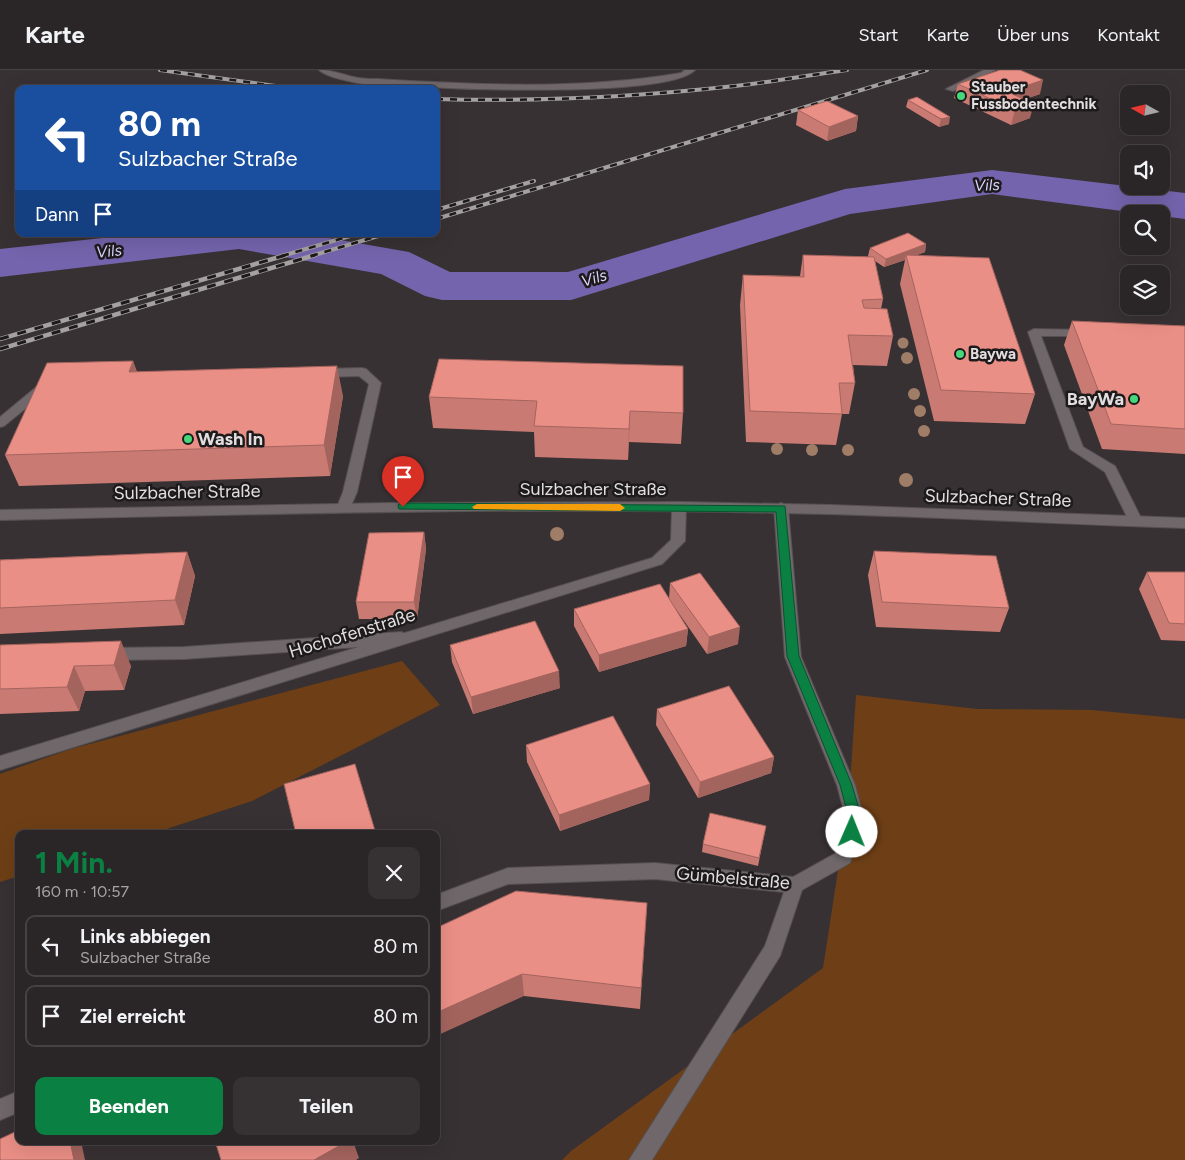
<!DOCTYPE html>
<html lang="de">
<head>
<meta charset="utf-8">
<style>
  body { margin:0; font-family:Figtree,sans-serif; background:#363132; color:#f1f3f6; height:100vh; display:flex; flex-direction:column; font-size:19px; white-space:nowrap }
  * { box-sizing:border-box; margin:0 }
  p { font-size:16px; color:#a5a5a7 }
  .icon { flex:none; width:28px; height:28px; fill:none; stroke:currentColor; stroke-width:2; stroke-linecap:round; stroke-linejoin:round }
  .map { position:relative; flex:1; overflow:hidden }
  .details { position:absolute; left:15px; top:760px; width:425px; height:315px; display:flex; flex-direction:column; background:#2a2526; border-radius:10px; box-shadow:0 5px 20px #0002,0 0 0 1px #464243 }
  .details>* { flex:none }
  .hud { position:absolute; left:15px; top:15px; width:425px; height:152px; border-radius:10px; box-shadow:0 5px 20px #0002,0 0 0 1px #464243; background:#1a4fa0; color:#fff; overflow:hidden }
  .needle { width:32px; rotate:278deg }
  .controls { position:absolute; left:1120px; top:15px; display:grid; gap:10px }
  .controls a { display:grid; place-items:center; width:50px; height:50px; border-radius:10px; background:#2a2526; box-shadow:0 5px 20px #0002,0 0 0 1px #464243; font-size:25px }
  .pin { position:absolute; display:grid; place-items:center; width:42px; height:42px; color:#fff; margin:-51px -21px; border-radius:50% 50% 50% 0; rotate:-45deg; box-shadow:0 0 5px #0007 }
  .pin .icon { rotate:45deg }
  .me { position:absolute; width:55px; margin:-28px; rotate:1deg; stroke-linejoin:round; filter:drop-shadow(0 0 4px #0008) }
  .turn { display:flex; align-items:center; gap:18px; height:105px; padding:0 20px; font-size:22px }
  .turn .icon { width:65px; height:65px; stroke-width:2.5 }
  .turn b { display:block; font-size:35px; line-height:42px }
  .then { display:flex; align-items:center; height:48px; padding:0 20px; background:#0003; gap:10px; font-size:19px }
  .round { display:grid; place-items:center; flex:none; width:52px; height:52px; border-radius:10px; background:#363132 }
  .summary { display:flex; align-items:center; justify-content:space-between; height:85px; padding:0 20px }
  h1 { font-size:30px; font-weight:700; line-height:38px; color:#0b8043 }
  .primary-button { display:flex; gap:10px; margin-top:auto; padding:10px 20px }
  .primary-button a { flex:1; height:58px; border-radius:10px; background:#0b8043; color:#fff; font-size:20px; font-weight:700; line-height:58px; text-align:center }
  .primary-button a+a { background:#363132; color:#f1f3f6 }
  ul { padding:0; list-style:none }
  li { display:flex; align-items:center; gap:15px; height:62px; margin:0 10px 8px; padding:0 10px; border:2px solid #464243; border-radius:10px }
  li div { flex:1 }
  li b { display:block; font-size:19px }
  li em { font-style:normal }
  header { display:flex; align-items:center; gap:30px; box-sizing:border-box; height:70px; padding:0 25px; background:#2a2526; border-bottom:1px solid #464243 }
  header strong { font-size:24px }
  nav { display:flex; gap:28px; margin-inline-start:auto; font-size:18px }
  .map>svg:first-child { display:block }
  .green { fill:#6e3f16 }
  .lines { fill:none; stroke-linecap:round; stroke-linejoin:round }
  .river { fill:#7464ad; fill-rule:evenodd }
  .lane-casing { stroke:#565052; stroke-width:2 }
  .street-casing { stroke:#565052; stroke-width:2 }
  .secondary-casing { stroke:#565052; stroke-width:2 }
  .lane { fill:#6f676a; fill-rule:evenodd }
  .street { fill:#6f676a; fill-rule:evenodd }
  .secondary { fill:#6f676a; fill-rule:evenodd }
  .rail-far1-casing { stroke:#a5a0a1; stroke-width:4 }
  .rail-casing { stroke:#a5a0a1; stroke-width:4.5 }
  .rail-far1 { stroke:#1d1a1b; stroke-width:2.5; stroke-dasharray:7; stroke-linecap:butt }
  .rail { stroke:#1d1a1b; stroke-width:3; stroke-dasharray:9; stroke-linecap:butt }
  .tree { fill:#9f7d67 }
  .wall { fill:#c97b73 }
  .shaded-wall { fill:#a4645e }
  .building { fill:#ea8f86; stroke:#a4645e }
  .route { fill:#0b8043; stroke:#07532c }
  .slow { fill:#f59e0b }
  .poi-dot { fill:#45d77a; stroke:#1d1a1b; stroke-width:2 }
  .labels { text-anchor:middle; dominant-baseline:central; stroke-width:5; stroke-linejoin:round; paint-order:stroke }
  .far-poi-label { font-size:15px; font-weight:bold; fill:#e2dedf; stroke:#1d1a1b; text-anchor:start }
  .far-water-label { font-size:16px; font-style:italic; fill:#d9d2fb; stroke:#1d1a1b }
  .poi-label { font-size:18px; font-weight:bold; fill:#e2dedf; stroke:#1d1a1b; text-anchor:end }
  .street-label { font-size:18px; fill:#e2dedf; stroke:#1d1a1b }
</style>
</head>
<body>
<header>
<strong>Karte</strong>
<nav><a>Start</a><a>Karte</a><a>Über uns</a><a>Kontakt</a></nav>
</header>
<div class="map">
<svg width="1185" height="1090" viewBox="0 0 1185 1090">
  <rect width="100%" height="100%" fill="#383133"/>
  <g class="green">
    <polygon points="402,591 440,635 252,731 151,764 19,764 19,806 0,812 0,704 71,679"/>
    <polygon points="856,625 977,639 1092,640 1185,649 1185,1090 562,1090 571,1081 823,898 849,729"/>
  </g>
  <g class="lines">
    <polygon class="river" points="992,100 1185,123 1185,149 1161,146 1161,144 1145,144 992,124 850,144 571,230 442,230 425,226 381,204 239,179 0,207 0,179 140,164 306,164 409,182 450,202 568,202 845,119"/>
    <defs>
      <g id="lane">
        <polygon points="1034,259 1089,260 1095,263 1089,266 1041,266 1083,377 1115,396 1143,452 1141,455 1131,455 1105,402 1070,379 1028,262"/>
        <polygon points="362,298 366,299 381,313 357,422 349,440 339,440 337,437 343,422 369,314 359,306 320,307 314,303 320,299"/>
        <polygon points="48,312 52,313 54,316 52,319 48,320 4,356 0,357 0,347 40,314"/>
        <polygon points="401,562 406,564 409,568 406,572 401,574 184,589 108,590 103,588 100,584 103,580 108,578 184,577"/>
      </g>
      <g id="street">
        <path d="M319,0c15,0 26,6 40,8 6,1 13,1 19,1 101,6 202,11 303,-6l4,-3h10c-27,28 -241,19 -288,16 -16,-1 -34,0 -49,-3 -11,-2 -31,-6 -39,-13z"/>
        <polygon points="984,0 995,0 953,21 946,19"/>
        <polygon points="679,433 684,435 686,438 685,471 662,494 0,700 0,686 652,488 671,470 672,438 674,435"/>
        <polygon points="781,433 786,435 788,438 801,587 855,715 864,749 850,793 802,820 780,886 652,1090 629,1090 765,876 784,822 655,809 508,814 436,841 436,825 508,798 655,793 793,807 836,783 846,749 837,715 785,587 774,438 776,435"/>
        <polygon points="19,1021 19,1042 0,1050 0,1029"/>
      </g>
      <path id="secondary" d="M682,432l149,3 354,13v10c-135,-4 -270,-13 -405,-15 -260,-6 -520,1 -780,7v-10l390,-7z"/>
    </defs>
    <use href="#lane" class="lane-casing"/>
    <use href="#street" class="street-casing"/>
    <use href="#secondary" class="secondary-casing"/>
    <use href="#lane" class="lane"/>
    <use href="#street" class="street"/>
    <use href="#secondary" class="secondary"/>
    <defs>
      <g id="rail-far1">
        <polyline points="160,0 297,19"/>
        <path d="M436,29c100,3 199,-2 299,-13 37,-4 74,-11 112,-16"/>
        <polyline points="436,140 534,111"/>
        <polyline points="436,149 927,0"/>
        <polyline points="282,186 357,164"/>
        <polyline points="311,186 385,164"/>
      </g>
      <g id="rail">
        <polyline points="0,269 286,185"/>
        <polyline points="0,279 315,185"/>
      </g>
    </defs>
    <use href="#rail-far1" class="rail-far1-casing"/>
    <use href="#rail" class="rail-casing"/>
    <use href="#rail-far1" class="rail-far1"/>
    <use href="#rail" class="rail"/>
  </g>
  <g class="tree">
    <circle cx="903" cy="273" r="5.5"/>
    <circle cx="907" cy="288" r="6"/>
    <circle cx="914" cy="324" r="6"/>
    <circle cx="920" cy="341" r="6"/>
    <circle cx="924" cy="361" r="6"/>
    <circle cx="777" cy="379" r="6"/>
    <circle cx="812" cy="380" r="6"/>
    <circle cx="848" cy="380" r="6"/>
    <circle cx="906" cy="410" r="7"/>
    <circle cx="557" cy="464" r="7"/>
  </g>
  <g class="wall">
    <polygon points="958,14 1040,24 1025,29 1030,48 1011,55 954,28"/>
    <polygon points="908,30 949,54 939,57 906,37"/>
    <polygon points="798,40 858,46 856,61 827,71 796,55"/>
    <polygon points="926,174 925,182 917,185 1035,324 1025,354 934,351 900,214 905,190 884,197 875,191 883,229 881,239 893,266 887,296 853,295 855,313 849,344 842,344 836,375 746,372 740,235 743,205 800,206 803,185 869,187 868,186 870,178"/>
    <polygon points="1072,251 1185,256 1185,384 1102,379 1064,275"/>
    <polygon points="439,289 683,343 681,374 629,372 628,390 535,387 534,362 433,358 429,327"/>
    <polygon points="133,291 137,302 343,326 330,406 19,416 5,385"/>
    <polygon points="424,462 426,479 417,549 359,549 356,532"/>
    <polygon points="874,481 1009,538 1000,562 876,557 868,505"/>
    <polygon points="187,482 195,506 184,555 0,564 0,490"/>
    <polygon points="1147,502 1185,502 1185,571 1161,570 1139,519"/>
    <polygon points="670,513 738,574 707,584 671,532 688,559 686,576 599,602 574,556 574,539 669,529"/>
    <polygon points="0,575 131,596 124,620 85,621 79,641 0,644"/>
    <polygon points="450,575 560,618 473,644 452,592"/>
    <polygon points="657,639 774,687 771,703 698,728 656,655"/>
    <polygon points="526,675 650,714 649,730 560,761 527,692"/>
    <polygon points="766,756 758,796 702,782 703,774"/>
    <polygon points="647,833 640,939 524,926 436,858"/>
  </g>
  <g class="shaded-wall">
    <polygon points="1043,10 1040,24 1005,36 1008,22"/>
    <polygon points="1034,34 1030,48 1011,55 1015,40"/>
    <polygon points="858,46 856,61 827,71 829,57"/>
    <polygon points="950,47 949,54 939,57 941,49"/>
    <polygon points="926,174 925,182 907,189 906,185 905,190 884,197 886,189"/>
    <polygon points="133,291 143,321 129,302"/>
    <polygon points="337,296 343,326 330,406 324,375"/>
    <polygon points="630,341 629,372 628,390 629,359"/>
    <polygon points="424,462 426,479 417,549 414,532"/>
    <polygon points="187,482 195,506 184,555 175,530"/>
    <polygon points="740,557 738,574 707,584 709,567"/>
    <polygon points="688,559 686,576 599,602 599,585"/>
    <polygon points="121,571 131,596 124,620 114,595"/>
    <polygon points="74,596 85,621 79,641 67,617"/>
    <polygon points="559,601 560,618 473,644 471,627"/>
    <polygon points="774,687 771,703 698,728 700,712"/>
    <polygon points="650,714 649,730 560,761 559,745"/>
    <polygon points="522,904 524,926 436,966 436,943"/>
    <polygon points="70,1071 81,1071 85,1090 74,1090"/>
    <polygon points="348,1071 353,1071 359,1088 356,1090 314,1090"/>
  </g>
  <g class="building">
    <polygon points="1000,0 1020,0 1043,10 1008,22 1034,34 1015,40 958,14"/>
    <polygon points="917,27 950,47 941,49 908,30"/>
    <polygon points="827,31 858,46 829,57 798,40"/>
    <polygon points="908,163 926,174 886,189 870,178"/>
    <polygon points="803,185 874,187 883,229 862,230 864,238 887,239 893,266 848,265 855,313 839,313 842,344 750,341 743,205 804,207"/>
    <polygon points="906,185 989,188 1035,324 941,320"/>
    <polygon points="1072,251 1185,256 1185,359 1111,354"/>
    <polygon points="439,289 683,296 683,343 630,341 629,359 534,356 537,331 429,327"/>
    <polygon points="133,291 129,302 337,296 324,375 5,385 47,293"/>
    <polygon points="424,462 414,532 356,532 369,463"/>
    <polygon points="874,481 996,486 1009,538 882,532"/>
    <polygon points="187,482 175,530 0,538 0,490"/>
    <polygon points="1147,502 1185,502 1185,554 1169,553"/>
    <polygon points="700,503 740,557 709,567 670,513"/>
    <polygon points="660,514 688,559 599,585 574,539"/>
    <polygon points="535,551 559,601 471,627 450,575"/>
    <polygon points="121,571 114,595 74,596 67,617 0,619 0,575"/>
    <polygon points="729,616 774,687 700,712 657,639"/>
    <polygon points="613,646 650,714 559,745 526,675"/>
    <polygon points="355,694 376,764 296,764 284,714"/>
    <polygon points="710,743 766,756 759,788 703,774"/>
    <polygon points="516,821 647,833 641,918 522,904 436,943 436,858"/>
    <polygon points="19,1060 19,1071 70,1071 74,1090 0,1090 0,1069"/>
    <polygon points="215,1071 348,1071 314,1090 221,1090"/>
  </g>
  <polygon class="route" points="403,433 785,436 799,586 852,715 862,749 856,766 852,768 847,766 845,762 849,749 840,715 787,586 776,442 399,439 398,437 399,434"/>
  <polygon class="slow" points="477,434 620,434 625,438 620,441 474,439 472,437"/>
  <g class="poi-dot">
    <circle cx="961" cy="26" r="5"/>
    <circle cx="960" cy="284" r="5"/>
    <circle cx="1134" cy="329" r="5"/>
    <circle cx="188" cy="369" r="5"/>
  </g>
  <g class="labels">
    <g class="far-poi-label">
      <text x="971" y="17">Stauber<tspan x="971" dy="17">Fussbodentechnik</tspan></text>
      <text x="970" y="284">Baywa</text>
    </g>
    <g class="far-water-label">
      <text transform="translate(987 115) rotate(-2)">Vils</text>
      <text transform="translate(109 181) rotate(-6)">Vils</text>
      <text transform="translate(594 208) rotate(-17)">Vils</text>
    </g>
    <g class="poi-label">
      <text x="1124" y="329">BayWa</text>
      <text x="198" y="369" text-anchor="start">Wash In</text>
    </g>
    <g class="street-label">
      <text x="593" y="419">Sulzbacher Straße</text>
      <text transform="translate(187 422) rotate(-1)">Sulzbacher Straße</text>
      <text transform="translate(998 428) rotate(2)">Sulzbacher Straße</text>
      <text transform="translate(352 563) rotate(-17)">Hochofenstraße</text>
      <text transform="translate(733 808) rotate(5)">Gümbelstraße</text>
    </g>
  </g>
</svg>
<div class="controls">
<a><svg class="needle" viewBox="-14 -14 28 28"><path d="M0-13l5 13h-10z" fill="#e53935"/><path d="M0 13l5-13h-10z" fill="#a5a5a7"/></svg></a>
<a><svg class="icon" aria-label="sound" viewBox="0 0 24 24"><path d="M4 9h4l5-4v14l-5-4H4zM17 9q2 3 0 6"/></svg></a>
<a><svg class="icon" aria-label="search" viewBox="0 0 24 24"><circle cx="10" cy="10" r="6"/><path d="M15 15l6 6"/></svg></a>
<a><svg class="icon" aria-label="layers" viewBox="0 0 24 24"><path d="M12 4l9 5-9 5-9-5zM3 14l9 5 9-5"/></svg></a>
</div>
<div class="pin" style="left:403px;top:437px;background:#d93025"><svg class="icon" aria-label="arrive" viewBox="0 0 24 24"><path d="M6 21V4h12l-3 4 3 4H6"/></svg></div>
<svg class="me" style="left:852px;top:762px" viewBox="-20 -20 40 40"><circle r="19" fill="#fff"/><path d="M0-13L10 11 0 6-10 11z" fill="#0b8043"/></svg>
<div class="hud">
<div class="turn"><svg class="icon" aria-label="left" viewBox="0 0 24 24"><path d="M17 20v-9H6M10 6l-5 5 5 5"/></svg><div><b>80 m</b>Sulzbacher Straße</div></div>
<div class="then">Dann<svg class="icon" aria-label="arrive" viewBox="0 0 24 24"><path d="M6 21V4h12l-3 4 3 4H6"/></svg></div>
</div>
<section class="details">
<div class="summary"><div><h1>1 Min.</h1><p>160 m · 10:57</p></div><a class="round"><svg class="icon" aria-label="close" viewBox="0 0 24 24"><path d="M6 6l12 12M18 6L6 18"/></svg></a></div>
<ul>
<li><svg class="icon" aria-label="left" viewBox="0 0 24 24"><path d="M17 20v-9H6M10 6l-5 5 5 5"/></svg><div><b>Links abbiegen</b><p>Sulzbacher Straße</p></div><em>80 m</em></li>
<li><svg class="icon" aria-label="arrive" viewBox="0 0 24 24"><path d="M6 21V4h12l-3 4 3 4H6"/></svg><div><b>Ziel erreicht</b></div><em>80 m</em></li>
</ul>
<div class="primary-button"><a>Beenden</a><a>Teilen</a></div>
</section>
</div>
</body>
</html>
